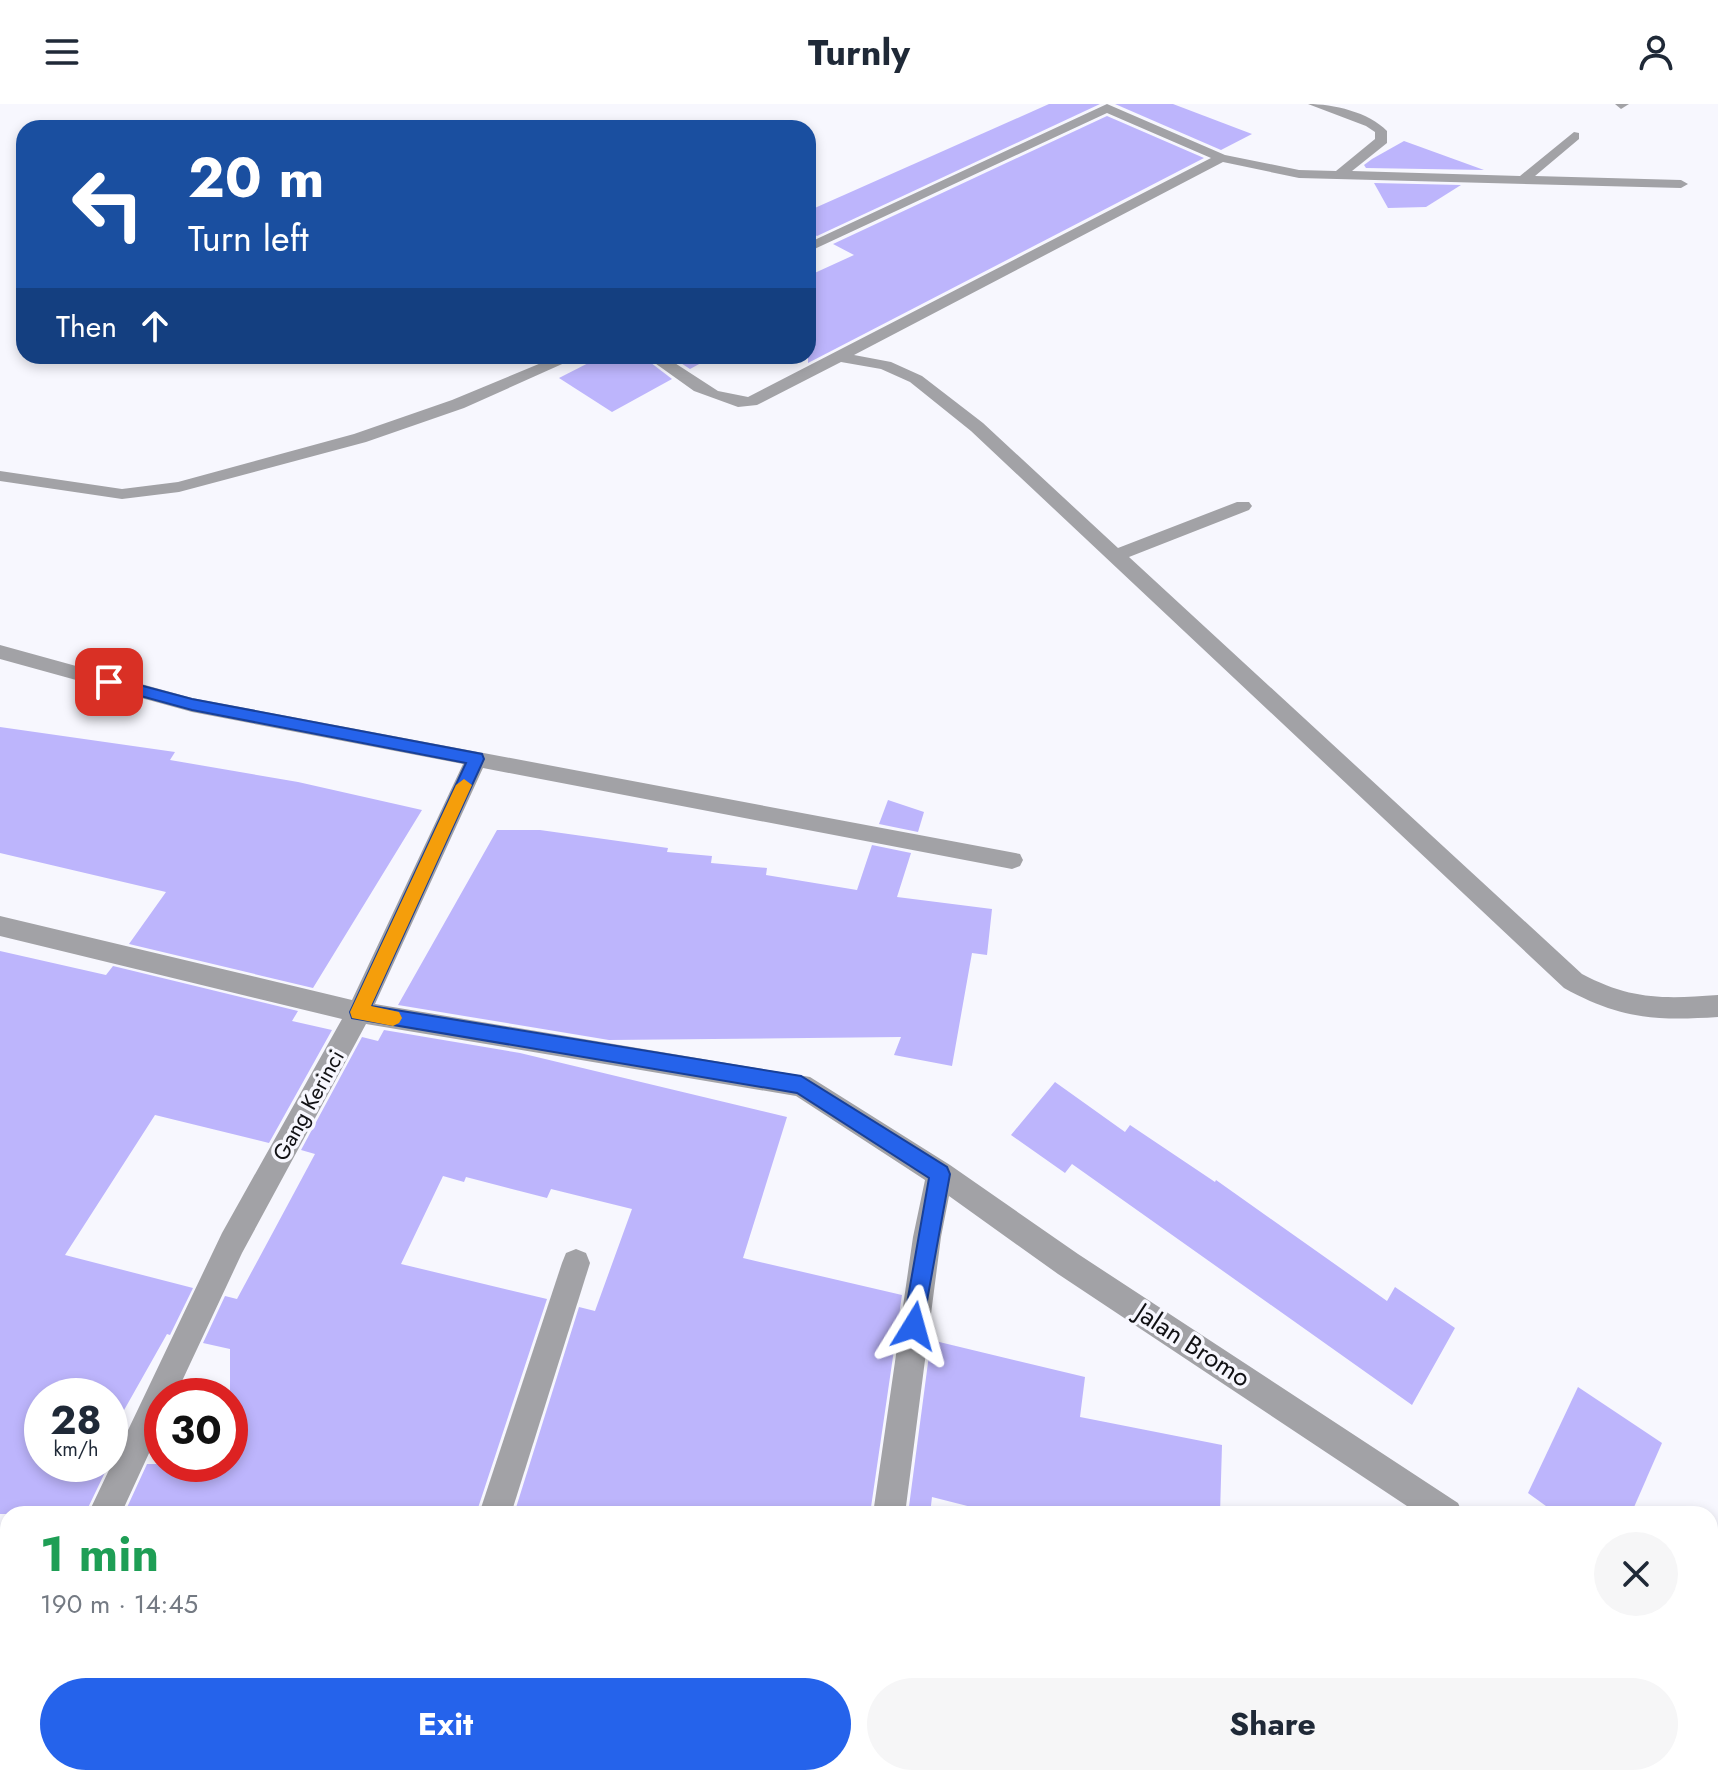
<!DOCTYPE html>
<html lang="en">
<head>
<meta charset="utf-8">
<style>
  body { margin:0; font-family:Jost,sans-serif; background:#f6f6f7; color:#1f2937; height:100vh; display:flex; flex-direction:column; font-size:30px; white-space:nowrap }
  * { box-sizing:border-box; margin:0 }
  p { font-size:26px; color:#747a83 }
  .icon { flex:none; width:44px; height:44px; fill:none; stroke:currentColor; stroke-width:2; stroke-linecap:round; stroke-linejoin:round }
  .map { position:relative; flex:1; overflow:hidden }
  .drawer { position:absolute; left:0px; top:1402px; width:1718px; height:280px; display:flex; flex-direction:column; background:#fff; border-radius:24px 24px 0 0; box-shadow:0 4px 12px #0003 }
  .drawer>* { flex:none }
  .banner { position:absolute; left:16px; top:16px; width:800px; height:244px; border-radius:24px; box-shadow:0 4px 12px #0003; background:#1a4fa0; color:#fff; overflow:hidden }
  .speed { position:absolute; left:24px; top:1274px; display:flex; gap:16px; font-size:40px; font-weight:700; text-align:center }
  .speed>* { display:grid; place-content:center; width:104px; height:104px; border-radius:50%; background:#fff; box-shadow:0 4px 12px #0003; line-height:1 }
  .speed small { font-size:20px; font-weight:400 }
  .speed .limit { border:12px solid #d22; background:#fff; color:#111 }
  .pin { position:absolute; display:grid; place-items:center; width:68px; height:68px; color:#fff; margin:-34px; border-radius:16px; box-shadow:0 4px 12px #0006 }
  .me { position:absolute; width:88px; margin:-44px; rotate:8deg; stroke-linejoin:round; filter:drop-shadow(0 0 6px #0008) }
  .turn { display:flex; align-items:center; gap:28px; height:168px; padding:0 40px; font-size:36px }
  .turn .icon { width:104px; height:104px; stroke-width:2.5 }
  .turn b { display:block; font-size:56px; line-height:68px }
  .then { display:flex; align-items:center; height:76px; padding:0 40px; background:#0003; gap:16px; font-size:30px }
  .round { display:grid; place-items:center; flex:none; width:84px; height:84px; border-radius:42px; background:#f6f6f7 }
  .headline { display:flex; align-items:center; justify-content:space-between; height:136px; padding:0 40px }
  h1 { font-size:48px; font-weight:700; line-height:60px; color:#1e9e55 }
  .primary-button { display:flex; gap:16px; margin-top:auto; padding:16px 40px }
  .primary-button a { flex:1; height:92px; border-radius:48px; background:#2563eb; color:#fff; font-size:32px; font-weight:700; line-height:92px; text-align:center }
  .primary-button a+a { background:#f6f6f7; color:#1f2937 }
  header { display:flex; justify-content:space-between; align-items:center; height:104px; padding:0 40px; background:#fff; font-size:36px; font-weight:700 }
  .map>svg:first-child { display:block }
  .building { fill:#bdb5fc }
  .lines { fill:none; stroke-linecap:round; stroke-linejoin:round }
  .minor { fill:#a2a2a6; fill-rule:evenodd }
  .route { fill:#2563eb; stroke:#184099; stroke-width:2 }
  .slow { fill:#f59e0b }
  .labels { text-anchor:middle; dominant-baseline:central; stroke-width:7; stroke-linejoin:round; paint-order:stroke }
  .street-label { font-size:22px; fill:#111114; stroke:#f7f7fe }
  .near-street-label { font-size:26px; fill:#111114; stroke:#f7f7fe }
</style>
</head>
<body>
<header><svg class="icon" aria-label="menu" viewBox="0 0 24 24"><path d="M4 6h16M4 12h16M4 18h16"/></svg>Turnly<svg class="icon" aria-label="person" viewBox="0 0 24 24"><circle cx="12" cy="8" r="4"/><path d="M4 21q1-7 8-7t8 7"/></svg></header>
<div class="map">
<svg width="1718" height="1682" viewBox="0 0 1718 1682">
  <rect width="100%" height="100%" fill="#f7f7fe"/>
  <g class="building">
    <polygon points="1049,0 1100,0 817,132 808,127 808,107"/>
    <polygon points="1115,0 1173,0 1252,30 1221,46"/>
    <polygon points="1107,12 1204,54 808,259 808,172 854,151 833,140"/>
    <polygon points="1404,37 1484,66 1366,64 1364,61 1372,55"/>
    <polygon points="1374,79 1461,81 1426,103 1388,104"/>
    <polygon points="602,252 642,252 672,275 612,308 559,274"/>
    <polygon points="670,252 714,252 690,265"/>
    <polygon points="0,623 175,648 170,656 298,678 422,706 313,884 129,840 166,788 0,749"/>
    <polygon points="888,696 924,708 918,728 879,720"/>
    <polygon points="497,726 540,726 668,744 667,748 712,752 711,759 767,764 766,771 857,786 872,741 911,749 897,793 992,805 987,851 972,849 952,962 894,951 901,933 609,936 398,901"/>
    <polygon points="0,847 106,871 113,862 298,907 292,917 332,926 269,1039 155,1011 65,1151 193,1184 170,1231 167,1230 110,1331 110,1292 42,1292 42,1360 109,1360 85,1410 0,1410"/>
    <polygon points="384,926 520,949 787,1013 743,1154 902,1191 870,1410 514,1410 579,1203 595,1207 632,1105 551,1085 547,1094 466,1073 464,1078 443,1072 401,1160 547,1195 476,1410 124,1410 147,1360 230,1360 230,1245 203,1239 225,1192 237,1195 315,1050 301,1046 362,933 378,937"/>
    <polygon points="1055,978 1125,1028 1130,1021 1215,1078 1216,1076 1387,1197 1395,1183 1455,1224 1412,1301 1072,1060 1065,1069 1011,1031"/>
    <polygon points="931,1236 1085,1273 1080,1313 1222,1341 1220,1410 999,1410 932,1393 930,1410 908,1410"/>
    <polygon points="1578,1283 1662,1339 1631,1410 1557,1410 1528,1389"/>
  </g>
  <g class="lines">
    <g class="minor">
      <path d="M1107,0l118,51 74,15 37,1 39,-32v-7l-9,-6 -58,-22c25,0 61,8 79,27v12l-35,28 168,5 54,-44 5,1v6l-44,37 146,4 7,4 -7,4 -382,-10 -76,-16 -369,193 37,7 31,14 61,47 135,125 119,-46h12l3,4 -3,4 -120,47 453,417c49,26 82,25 136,21v22c-62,4 -98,2 -154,-29l-593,-557 -61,-49 -29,-13 -40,-7 -84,43 -19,2 -44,-16 -49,-35h19l54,35 30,6 463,-239 -104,-45 -299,139v-9z"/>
      <polygon points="1615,0 1629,0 1621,5"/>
      <polygon points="558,252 580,252 464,304 366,338 179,388 122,395 0,377 0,367 122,385 178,378 354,330 452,296"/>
      <polygon points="0,541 192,594 1020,750 1023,756 1020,762 1012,765 483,664 375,900 810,973 950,1061 1078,1150 1458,1399 1463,1410 1419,1410 1058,1170 949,1092 941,1133 905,1410 873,1410 913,1133 925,1076 796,992 366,920 242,1149 175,1292 162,1292 162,1321 121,1410 88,1410 222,1129 342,915 0,832 0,812 352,896 463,660 192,608 0,555"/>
      <polygon points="576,1145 586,1149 590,1159 511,1410 479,1410 562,1159 566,1149"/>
      <polygon points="8,1585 8,1631 0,1634 0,1588"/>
      <polygon points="392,1674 428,1674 426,1682 390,1682"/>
      <polygon points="852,1674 888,1674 887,1682 851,1682"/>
      <rect x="1491" y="1674" width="36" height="8"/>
    </g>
  </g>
  <polygon class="route" points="109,573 192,595 482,650 484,655 371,902 801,972 947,1063 950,1070 921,1230 914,1233 906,1230 903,1222 929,1074 797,989 352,914 350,908 466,659 192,606 104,582 104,574"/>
  <polygon class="slow" points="464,675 472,681 371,902 399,908 402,914 399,919 393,922 352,914 350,908 456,681"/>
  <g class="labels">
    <g class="street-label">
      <text transform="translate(308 1001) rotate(-61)">Gang Kerinci</text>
    </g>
    <g class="near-street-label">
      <text transform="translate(1193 1241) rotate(33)">Jalan Bromo</text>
    </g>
  </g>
</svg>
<div class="speed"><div>28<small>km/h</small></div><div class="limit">30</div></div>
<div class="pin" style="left:109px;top:578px;background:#d93025"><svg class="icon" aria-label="arrive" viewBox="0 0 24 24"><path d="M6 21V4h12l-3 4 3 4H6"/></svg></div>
<svg class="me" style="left:914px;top:1222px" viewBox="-20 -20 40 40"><path d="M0-17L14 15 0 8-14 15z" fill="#2563eb" stroke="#fff" stroke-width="4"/></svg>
<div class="banner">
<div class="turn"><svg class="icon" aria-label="left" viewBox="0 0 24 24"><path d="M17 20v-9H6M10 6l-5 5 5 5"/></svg><div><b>20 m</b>Turn left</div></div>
<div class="then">Then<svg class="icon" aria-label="ahead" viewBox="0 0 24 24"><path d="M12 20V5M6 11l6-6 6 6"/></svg></div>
</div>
<section class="drawer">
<div class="headline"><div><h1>1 min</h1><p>190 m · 14:45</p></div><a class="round"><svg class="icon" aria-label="close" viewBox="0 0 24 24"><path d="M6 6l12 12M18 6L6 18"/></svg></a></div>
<div class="primary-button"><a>Exit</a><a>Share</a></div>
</section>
</div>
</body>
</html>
